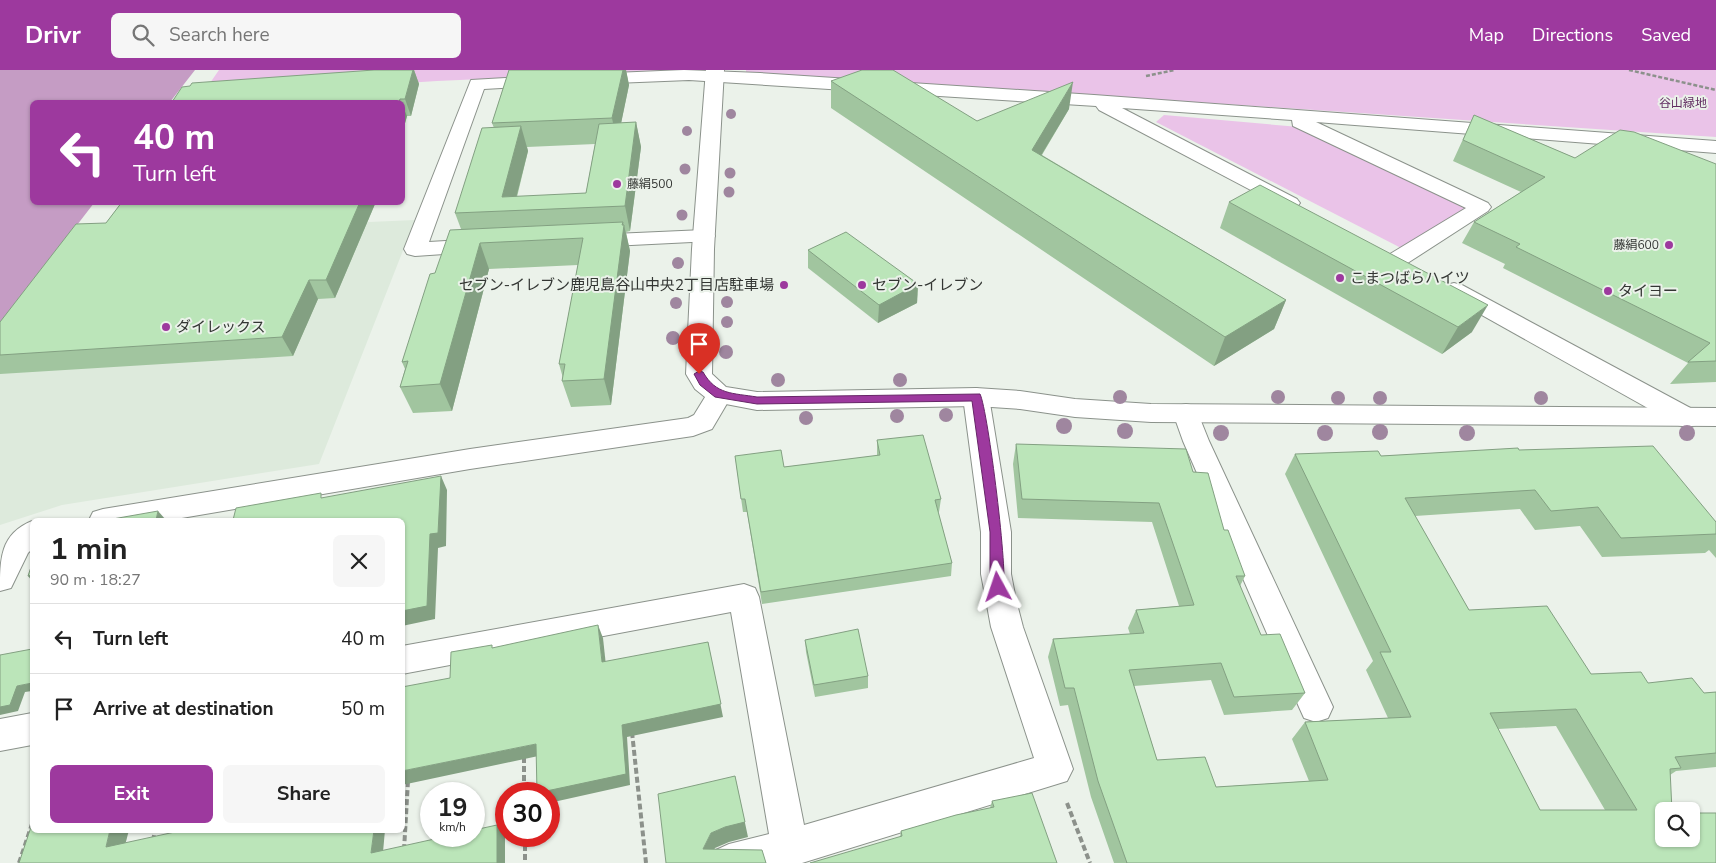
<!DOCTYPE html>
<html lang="en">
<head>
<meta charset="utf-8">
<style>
  body { margin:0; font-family:"Nunito Sans","Noto Sans JP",sans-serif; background:#f6f6f6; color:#222; height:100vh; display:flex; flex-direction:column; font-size:19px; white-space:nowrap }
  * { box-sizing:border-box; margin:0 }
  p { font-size:16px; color:#767676 }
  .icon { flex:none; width:28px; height:28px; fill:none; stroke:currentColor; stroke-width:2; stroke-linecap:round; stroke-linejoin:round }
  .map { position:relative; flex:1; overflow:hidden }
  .panel { position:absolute; left:30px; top:448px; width:375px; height:315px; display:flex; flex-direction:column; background:#fff; border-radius:8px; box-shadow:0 1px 4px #0004 }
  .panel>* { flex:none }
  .guide { position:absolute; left:30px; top:30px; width:375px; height:105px; border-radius:8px; box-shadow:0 1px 4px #0004; background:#9d399e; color:#fff; overflow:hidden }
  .controls { position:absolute; left:1655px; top:732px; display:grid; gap:10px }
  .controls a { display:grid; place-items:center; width:45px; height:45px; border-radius:8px; background:#fff; box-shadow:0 1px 4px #0004; font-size:25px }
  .speed { position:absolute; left:420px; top:712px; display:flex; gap:10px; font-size:25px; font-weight:700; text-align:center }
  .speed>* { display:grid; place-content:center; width:65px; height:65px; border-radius:50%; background:#fff; box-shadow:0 1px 4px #0004; line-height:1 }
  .speed small { font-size:12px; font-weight:400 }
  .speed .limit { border:8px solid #d22; background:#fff; color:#111 }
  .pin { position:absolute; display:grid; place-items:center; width:42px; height:42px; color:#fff; margin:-51px -21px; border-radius:50% 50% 50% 0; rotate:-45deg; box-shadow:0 0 5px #0007 }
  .pin .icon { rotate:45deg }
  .me { position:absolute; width:55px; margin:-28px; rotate:355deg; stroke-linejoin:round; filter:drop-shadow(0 0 4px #0008) }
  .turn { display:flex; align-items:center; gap:18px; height:105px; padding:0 20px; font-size:22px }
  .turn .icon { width:65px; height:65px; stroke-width:2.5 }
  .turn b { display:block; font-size:35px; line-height:42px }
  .round { display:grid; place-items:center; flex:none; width:52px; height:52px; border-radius:8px; background:#f6f6f6 }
  .head { display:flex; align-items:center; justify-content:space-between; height:85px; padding:0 20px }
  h1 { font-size:30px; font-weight:700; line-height:38px }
  .action { display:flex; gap:10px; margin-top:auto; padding:10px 20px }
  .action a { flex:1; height:58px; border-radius:8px; background:#9d399e; color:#fff; font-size:20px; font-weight:700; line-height:58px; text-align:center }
  .action a+a { background:#f6f6f6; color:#222 }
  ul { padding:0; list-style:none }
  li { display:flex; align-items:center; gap:15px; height:70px; padding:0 20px; border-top:1px solid #e0e0e0 }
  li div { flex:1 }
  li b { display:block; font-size:19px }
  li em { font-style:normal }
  header { display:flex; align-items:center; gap:30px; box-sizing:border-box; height:70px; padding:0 25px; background:#9d399e; color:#fff }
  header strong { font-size:24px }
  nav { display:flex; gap:28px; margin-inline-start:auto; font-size:18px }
  .search { width:350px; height:45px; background:#f6f6f6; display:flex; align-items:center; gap:12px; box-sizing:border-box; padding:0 18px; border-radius:8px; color:#767676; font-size:19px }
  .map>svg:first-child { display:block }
  .built { fill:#ddeadc }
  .green { fill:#eac3e8 }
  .water { fill:#c59cc4 }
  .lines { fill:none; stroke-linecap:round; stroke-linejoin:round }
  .minor-casing { stroke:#8b928b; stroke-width:2 }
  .tertiary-casing { stroke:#8b928b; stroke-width:2 }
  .path-far1 { stroke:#8c918b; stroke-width:2.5; stroke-dasharray:4 2; stroke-linecap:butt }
  .path { stroke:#8c918b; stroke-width:4; stroke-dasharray:6 3; stroke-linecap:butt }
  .minor { fill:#fff; fill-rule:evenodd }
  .tertiary { fill:#fff; fill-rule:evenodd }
  .tree { fill:#9f869f }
  .wall { fill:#a1c59f; fill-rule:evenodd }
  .shaded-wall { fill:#83a082 }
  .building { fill:#bbe5b9; stroke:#83a082; fill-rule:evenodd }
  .route { fill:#9d399e; stroke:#662567 }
  .poi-dot { fill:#9d399e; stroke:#ebf2ea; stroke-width:2 }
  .labels { text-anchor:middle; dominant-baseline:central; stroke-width:4; stroke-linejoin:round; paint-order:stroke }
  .far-park-label { font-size:12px; fill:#612d61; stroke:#ebf2ea }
  .far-poi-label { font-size:12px; fill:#333633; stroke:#ebf2ea; text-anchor:start }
  .poi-label { font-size:15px; fill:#333633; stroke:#ebf2ea; text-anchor:start }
</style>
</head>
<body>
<header>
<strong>Drivr</strong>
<div class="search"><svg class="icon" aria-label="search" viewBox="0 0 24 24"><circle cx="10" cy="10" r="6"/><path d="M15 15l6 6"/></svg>Search here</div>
<nav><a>Map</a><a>Directions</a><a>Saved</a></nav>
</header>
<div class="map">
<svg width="1716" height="793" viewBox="0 0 1716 793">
  <rect width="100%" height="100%" fill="#ebf2ea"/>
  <polygon class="built" points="415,150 319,394 62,435 0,455 0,278 89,164"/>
  <g class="green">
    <polygon points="219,0 685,0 437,11 201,26"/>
    <polygon points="746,0 1716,0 1716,67 746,2"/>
    <polygon points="1164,45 1299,57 1462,133 1465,140 1403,179 1156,52"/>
  </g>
  <polygon class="water" points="0,0 195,0 170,32 32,32 32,132 94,133 0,255"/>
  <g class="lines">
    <defs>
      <g id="minor">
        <polygon points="684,0 760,3 1094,25 1716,71 1716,83 1316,52 1488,133 1491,137 1488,141 1406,194 1398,196 1390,194 1387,189 1390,184 1466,138 1293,56 1292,50 1122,38 1297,129 1300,133 1297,137 1290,139 1283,137 1099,40 1096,36 689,10 590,14 584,13 581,9 584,5 590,4"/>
        <polygon points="542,6 548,7 551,11 548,15 484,19 429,172 480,169 488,171 491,176 488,181 415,186 407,184 404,179 471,10"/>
        <polygon points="704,160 712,161 715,166 712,171 591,177 583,176 580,171 583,166 591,165"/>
        <polygon points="1454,213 1462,215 1696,341 1700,348 1696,355 1687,357 1678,355 1446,225 1443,220 1446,215"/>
        <polygon points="719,316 728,319 732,325 712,359 693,366 470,399 170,450 89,450 93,442 103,439 470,379 688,348 694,345 710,319"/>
        <polygon points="976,318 985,321 989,327 1011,462 1011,504 1016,530 1023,557 1073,699 1067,711 802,793 710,793 716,780 729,774 769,764 731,542 402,604 402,576 744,514 755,518 759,527 804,755 1034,688 991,557 986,530 981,504 981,462 963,327 967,321"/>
        <polygon points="1186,334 1195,336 1209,371 1333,637 1328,648 1316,652 1304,648 1299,637 1183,371 1173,343 1177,336"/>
        <path d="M32,451v28l-4,4 -17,35 -11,3c0,-32 0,-57 32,-70z"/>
        <polygon points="32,643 32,675 0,681 0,649"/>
      </g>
      <polygon id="tertiary" points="706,0 724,0 714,179 712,304 726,317 757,322 976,318 1020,321 1075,329 1151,334 1716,338 1716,356 1151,352 1075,347 1020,339 976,336 757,340 710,331 695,319 686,304 692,179"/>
    </defs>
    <use href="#minor" class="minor-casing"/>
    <use href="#tertiary" class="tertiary-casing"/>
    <g class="path-far1">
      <polyline points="1629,0 1716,20"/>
      <polyline points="1146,6 1175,0"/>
    </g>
    <g class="path">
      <polyline points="632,662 646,793"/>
      <polyline points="524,687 524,724"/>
      <polyline points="1067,733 1090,793"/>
      <polyline points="525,766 525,793"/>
      <polyline points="153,771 155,760"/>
      <polyline points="404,780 408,711"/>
      <polyline points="19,793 32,754"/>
    </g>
    <use href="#minor" class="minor"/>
    <use href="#tertiary" class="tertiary"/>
  </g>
  <g class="tree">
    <circle cx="731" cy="44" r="5"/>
    <circle cx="687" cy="61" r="5"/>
    <circle cx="685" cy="99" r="5.5"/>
    <circle cx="730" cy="103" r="5.5"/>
    <circle cx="729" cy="122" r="5.5"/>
    <circle cx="682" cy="145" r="5.5"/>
    <circle cx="678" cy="193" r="6"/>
    <circle cx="727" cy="232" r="6"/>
    <circle cx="676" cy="233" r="6"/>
    <circle cx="727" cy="252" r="6"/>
    <circle cx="673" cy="268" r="7"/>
    <circle cx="726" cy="282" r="7"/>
    <circle cx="778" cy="310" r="7"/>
    <circle cx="900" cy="310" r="7"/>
    <circle cx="1120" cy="327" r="7"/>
    <circle cx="1278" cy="327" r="7"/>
    <circle cx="1338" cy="328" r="7"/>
    <circle cx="1380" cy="328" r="7"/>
    <circle cx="1541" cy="328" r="7"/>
    <circle cx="946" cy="345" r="7"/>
    <circle cx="897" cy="346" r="7"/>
    <circle cx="806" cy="348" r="7"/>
    <circle cx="1064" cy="356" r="8"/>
    <circle cx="1125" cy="361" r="8"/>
    <circle cx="1380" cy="362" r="8"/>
    <circle cx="1221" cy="363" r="8"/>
    <circle cx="1325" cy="363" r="8"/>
    <circle cx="1467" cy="363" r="8"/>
    <circle cx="1687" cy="363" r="8"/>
  </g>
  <g class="wall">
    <polygon points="374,0 414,0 419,14 411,46 407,46 402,64 402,32 172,32"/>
    <path d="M509,0h117l3,15 -8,38 15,-1 5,25 -11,84 -4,1 4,19 -19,154 -40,2 -9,-26 1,-3 -4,-14 19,-99 -89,4 -37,142 -39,2 -13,-26 5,-18 -3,-7 33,-89 26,-44 -6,-16 39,-85 -2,-5zM595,74l-9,49 -69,4 11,-46 -1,-4z"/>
    <polygon points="831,11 977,51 1069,39 1042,85 1286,230 1274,259 1214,296 831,38"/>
    <polygon points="1474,45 1575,88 1716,94 1716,312 1670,314 1688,293 1503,198 1505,194 1462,173 1474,152 1521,122 1453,91"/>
    <polygon points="122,132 386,132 386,133 375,134 335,228 318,229 293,286 0,304 0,252 106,153"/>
    <polygon points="1229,132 1472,262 1442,284 1220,158"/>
    <polygon points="808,180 918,214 917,233 878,253 808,198"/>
    <polygon points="877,370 941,429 939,442 938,442 952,493 951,506 762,534 747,442 743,442 735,386 784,397 877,386"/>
    <path d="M1016,374l177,28 31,58 21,46 -5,10 21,49 44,58 -13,17 -68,5 -13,-35 -77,6 23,74 59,27 93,-6 -17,-42 13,-17 83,-4 -22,-48 7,-9 -88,-187 10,-20 86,2 138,-6 197,71v37l-7,-8 -4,3 -103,4 -22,-31 -45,4 -15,-21 -105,7 54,94 122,64 113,19 12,-1v75l-40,4 -6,4 -6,64 52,24h-602l-23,-66 -23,-92 -8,1 -12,-49 5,-18 77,-5 -2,-6 8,-18 43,-4 -27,-84 -134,-4 -5,-54zM1556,656l49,84h-65l-42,-81z"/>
    <polygon points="805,570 868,606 868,618 815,627 806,582"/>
    <polygon points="992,731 1057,793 900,767 901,761 990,738"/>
  </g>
  <g class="shaded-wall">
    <polygon points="413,0 414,0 419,14 411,46 405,29"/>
    <polygon points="623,0 626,0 629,15 617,73 612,48"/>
    <polygon points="1073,12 1069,39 1028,107 1032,80"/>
    <polygon points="402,35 407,46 402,64"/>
    <polygon points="636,52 641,77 630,161 625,136"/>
    <polygon points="521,56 528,81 513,140 502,127"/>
    <polygon points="360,132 375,132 375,134 335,228 326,210"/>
    <polygon points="623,152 624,159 624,155 630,181 611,335 604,309"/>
    <polygon points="480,173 489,199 452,341 440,314"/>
    <polygon points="309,210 318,229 293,286 282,267"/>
    <polygon points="918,214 917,233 878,253 879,235"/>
    <polygon points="1286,230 1274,259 1214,296 1225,267"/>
    <polygon points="1488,235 1472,262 1442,284 1458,257"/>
    <polygon points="441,406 447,420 446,476 438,478 435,549 402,556 402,541"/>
    <polygon points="158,441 166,450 156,450"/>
    <polygon points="32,505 32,511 28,506"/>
    <polygon points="598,555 603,568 607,605 602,592"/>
    <polygon points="708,572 723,647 627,667 630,715 549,733 549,724 537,724 537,723 622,655"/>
    <polygon points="32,613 32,621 25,622 18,641 0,645 0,637 17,616"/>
    <polygon points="536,674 543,685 402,715 402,701"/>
    <polygon points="735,706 748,767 729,772 715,778 708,793 703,779 711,763 725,757"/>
    <polygon points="497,755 505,766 505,793 497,793"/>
    <polygon points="110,760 129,760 122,787 106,777"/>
    <polygon points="374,760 385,760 382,793 371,783"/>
  </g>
  <g class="building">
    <polygon points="374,0 413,0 405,29 400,29 399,32 172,32 182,17 190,16 192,13"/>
    <polygon points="509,0 623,0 612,48 492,53"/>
    <polygon points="862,0 893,0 977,51 1073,12 1032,80 1286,230 1225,267 831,11"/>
    <polygon points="1474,45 1575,88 1620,60 1634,62 1716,94 1716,291 1688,292 1710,273 1516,177 1520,174 1474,152 1545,107 1463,70"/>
    <polygon points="636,52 625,136 455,143 482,58 521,56 502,127 586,123 599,54"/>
    <polygon points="1260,115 1488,235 1458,257 1229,132"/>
    <polygon points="122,132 360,132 326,210 309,210 282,267 0,285 0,252 76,154 106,153"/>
    <polygon points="623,152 622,155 624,155 604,309 562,311 565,294 559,294 583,168 480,173 440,314 400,317 408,291 402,292 430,204 435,203 450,160"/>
    <polygon points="846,162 918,214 879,235 808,180"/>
    <polygon points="923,365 941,429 935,430 952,493 761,522 745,429 741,429 735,386 781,380 784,397 880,385 877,370"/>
    <path d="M1016,374l170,5 7,23 15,1 16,57h4l17,46h-9l25,59 19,-1 25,59 -71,4 -13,-34 -92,7 28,90 48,-3 11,30 112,-7 -23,-58 106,-5 -31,-65h11l-96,-198 83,-3 3,5 137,-8 1,2 134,-4 63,76v12l-95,4 -23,-31 -47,4 -16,-21 -130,8 64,112 78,-4 44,68 50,-2 7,11 44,-5 12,15 12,-1v61l-41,4 6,11 -11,1 2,42h-8v28h27v-26h25v50h-590h1l-29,-82 -24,-93h-9l-12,-49 91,-6 -8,-23 58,-5 -35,-102 -137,-4zM1576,639l61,101h-97l-50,-97z"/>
    <polygon points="441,406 438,463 430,464 427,536 402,541 402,450 233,450 236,438 321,423 321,428"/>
    <polygon points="158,441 156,450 107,450"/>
    <polygon points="32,494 32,505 28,506"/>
    <polygon points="598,555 602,592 708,572 721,634 622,655 626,704 537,723 536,674 402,701 402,617 450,608 451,582 492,575 492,578"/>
    <polygon points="858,559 868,606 814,615 805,570"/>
    <polygon points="32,579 32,613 17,616 10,635 0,637 0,585"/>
    <polygon points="735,706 745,752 725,757 711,763 703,779 762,780 766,793 666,793 658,724"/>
    <polygon points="1032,723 1057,793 810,793 902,766 901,761 956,745 994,737 992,731"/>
    <polygon points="32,754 32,760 110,760 106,777 184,760 374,760 371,783 448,766 474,766 474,760 497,755 497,793 19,793"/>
  </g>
  <path class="route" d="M699,301l4,1c13,23 30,21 54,25l223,-3c8,16 29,185 23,197l-5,1 -4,-1 -4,-17v-42l-18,-131 -215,3 -42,-7 -15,-12 -6,-11z"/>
  <g class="poi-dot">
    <circle cx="617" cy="114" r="5"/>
    <circle cx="1669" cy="175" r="5"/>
    <circle cx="1340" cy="208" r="5"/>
    <circle cx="784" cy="215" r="5"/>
    <circle cx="862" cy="215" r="5"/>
    <circle cx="1608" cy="221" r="5"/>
    <circle cx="166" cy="257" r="5"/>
  </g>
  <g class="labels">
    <g class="far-park-label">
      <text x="1683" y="33">谷山緑地</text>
    </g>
    <g class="far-poi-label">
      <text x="627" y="114">藤絹500</text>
      <text x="1659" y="175" text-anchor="end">藤絹600</text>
    </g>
    <g class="poi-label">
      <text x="1350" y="208">こまつばらハイツ</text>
      <text x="774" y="215" text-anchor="end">セブン-イレブン鹿児島谷山中央2丁目店駐車場</text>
      <text x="872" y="215">セブン-イレブン</text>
      <text x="1618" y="221">タイヨー</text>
      <text x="176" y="257">ダイレックス</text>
    </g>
  </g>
</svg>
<div class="controls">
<a><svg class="icon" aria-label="search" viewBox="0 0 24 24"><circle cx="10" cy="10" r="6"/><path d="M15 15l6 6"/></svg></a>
</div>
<div class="speed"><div>19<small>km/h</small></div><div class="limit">30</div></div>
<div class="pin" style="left:699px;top:304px;background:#d93025"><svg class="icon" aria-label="arrive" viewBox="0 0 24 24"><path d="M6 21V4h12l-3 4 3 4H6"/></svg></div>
<svg class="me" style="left:998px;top:517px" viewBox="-20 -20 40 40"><path d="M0-17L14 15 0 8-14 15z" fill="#9d399e" stroke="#fff" stroke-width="4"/></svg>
<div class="guide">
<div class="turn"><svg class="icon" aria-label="left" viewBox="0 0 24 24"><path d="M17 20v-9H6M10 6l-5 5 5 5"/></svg><div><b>40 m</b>Turn left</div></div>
</div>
<section class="panel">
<div class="head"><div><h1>1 min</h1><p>90 m · 18:27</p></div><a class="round"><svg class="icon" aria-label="close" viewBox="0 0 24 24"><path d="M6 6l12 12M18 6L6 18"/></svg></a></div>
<ul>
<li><svg class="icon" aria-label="left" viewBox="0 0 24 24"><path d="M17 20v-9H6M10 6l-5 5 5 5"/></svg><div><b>Turn left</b></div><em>40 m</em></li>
<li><svg class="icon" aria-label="arrive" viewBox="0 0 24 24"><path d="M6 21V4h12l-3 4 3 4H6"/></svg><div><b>Arrive at destination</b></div><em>50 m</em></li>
</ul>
<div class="action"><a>Exit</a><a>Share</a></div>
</section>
</div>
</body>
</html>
